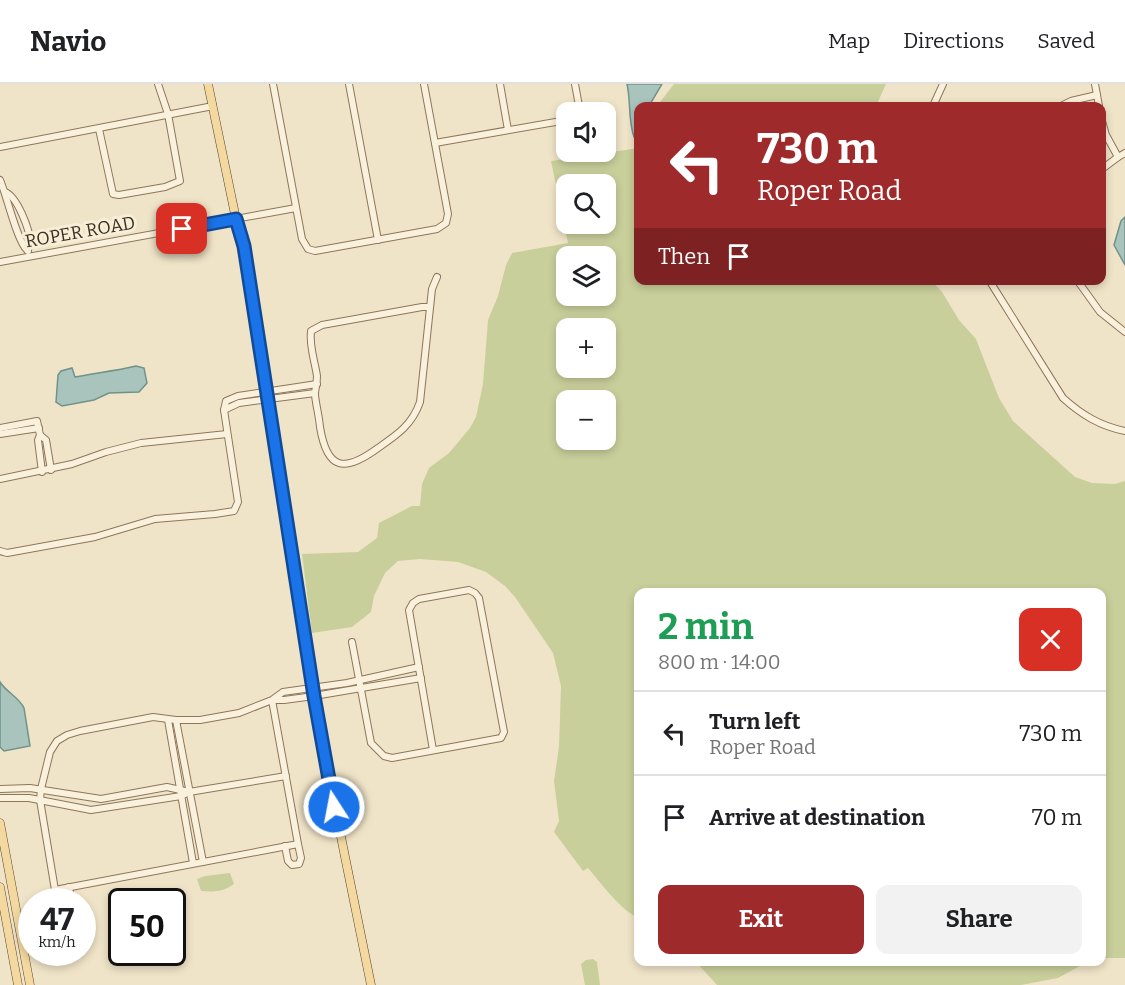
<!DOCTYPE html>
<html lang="en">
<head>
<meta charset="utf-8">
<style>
  body { margin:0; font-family:Bitter,serif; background:#f2f2f2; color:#202124; height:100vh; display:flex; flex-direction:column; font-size:22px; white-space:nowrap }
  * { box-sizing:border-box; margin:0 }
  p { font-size:20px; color:#757577 }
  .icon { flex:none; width:33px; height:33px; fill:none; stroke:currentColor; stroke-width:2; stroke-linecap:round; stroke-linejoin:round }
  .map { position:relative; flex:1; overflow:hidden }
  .side { position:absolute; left:634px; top:504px; width:472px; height:378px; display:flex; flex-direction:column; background:#fff; border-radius:12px; box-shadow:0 3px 9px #0003 }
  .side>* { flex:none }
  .hud { position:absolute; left:634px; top:18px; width:472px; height:183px; border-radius:12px; box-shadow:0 3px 9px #0003; background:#9e2a2b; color:#fff; overflow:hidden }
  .fabs { position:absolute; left:556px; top:18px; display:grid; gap:12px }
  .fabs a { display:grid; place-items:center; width:60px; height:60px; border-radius:12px; background:#fff; box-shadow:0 3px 9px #0003; font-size:30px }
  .speed { position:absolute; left:18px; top:804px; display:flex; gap:12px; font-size:30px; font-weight:700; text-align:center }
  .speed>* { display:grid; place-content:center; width:78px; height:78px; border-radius:50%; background:#fff; box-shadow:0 3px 9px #0003; line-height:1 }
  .speed small { font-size:15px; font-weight:400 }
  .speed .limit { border:3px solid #111; border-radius:9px; background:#fff; color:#111 }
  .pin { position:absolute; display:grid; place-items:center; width:51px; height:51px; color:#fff; margin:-26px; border-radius:12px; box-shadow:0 3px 9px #0006 }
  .me { position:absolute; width:66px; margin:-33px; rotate:349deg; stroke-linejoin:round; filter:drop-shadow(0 0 4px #0008) }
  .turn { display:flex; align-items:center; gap:21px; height:126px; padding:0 24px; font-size:27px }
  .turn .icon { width:78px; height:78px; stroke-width:2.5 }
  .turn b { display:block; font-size:42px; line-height:51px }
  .then { display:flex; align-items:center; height:57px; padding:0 24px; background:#0003; gap:12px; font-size:22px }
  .round { display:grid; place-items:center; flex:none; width:63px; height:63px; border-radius:12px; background:#f2f2f2 }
  .overview { display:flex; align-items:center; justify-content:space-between; height:102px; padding:0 24px }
  h1 { font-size:36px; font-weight:700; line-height:45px; color:#1e9e55 }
  .button { display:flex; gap:12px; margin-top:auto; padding:12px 24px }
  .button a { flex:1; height:69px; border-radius:12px; background:#9e2a2b; color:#fff; font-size:24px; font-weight:700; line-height:69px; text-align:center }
  .button a+a { background:#f2f2f2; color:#202124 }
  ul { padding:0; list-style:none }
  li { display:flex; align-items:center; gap:18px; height:84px; padding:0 24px; border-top:2px solid #e0e0e0 }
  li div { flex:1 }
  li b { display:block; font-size:22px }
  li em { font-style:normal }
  header { display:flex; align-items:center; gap:36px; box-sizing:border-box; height:84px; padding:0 30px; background:#fff; border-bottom:2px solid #e0e0e0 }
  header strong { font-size:28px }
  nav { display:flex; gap:33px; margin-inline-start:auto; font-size:21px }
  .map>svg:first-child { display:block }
  .green { fill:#c9cf9b; fill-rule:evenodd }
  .water { fill:#a9c4bc; stroke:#6f938a; stroke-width:1.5 }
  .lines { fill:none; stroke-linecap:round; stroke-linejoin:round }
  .minor-casing { stroke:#8d765c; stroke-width:8 }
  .major-casing { stroke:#5b4430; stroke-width:9 }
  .minor { stroke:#faf1dc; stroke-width:6 }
  .major { stroke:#f3d9a0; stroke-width:8 }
  .route-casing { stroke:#114b97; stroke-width:15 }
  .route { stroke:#1a73e8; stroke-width:10 }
  .labels { text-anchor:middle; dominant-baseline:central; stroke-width:6; stroke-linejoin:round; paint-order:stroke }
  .street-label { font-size:18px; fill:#3d2e20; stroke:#f7eed8 }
</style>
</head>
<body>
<header>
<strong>Navio</strong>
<nav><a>Map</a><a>Directions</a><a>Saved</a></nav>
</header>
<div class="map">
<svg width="1125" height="901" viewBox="0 0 1125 901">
  <rect width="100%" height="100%" fill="#f0e4c8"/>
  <g class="green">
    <polygon points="674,0 886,0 876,22 657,22"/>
    <path d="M639,64v132l293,1 10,11 17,28 17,19 23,59 14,23 62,56 17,6 23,1 10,-3v477h-22l-1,-366h-463v326c-17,-6 -39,-36 -51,-50l-5,3 -29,-39 5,-11 -5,-40 5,-34 2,-61 -8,-33 -38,-56 -10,-11 -19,-14 -28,-10 -38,-3 -22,2 -13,12 -11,23 -3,16 -19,15 -40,6 -10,-79 56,-2 19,-14 2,-15 33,-17h8l2,-22 7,-16 20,-15 21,-25 6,-11 7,-33 5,-64 10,-24 8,-31 6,-12 56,-10 -17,-82zM567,100h39v40h-39zM567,172h39v40h-39zM606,244v40h-39v-40zM606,316v40h-39v-40z"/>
    <path d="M230,789l4,11c-11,8 -20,8 -33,7l-4,-12 8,-3z"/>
    <polygon points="593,875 597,878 600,901 585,901 581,880 586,876"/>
    <polygon points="696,878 1087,878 1058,894 1021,901 717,901"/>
  </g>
  <g class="water">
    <path d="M627,0h35l-13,22h-10v32l-4,1c-7,-14 -4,-38 -8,-55z"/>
    <polygon points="1125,133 1125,181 1114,161 1121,137"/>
    <path d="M136,282l8,2 3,15 -8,9 -30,1 -15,7 -32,6 -6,-4 2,-27 3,-4 11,-3 3,9c20,-4 40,-6 61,-11z"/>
    <path d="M0,598c6,10 19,15 24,26l6,38 -26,5 -4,-4z"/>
  </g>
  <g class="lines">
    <defs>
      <g id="minor">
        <polyline points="273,0 302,155 308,165 315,167 437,145 446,139 448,130 424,0"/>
        <polyline points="349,0 378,156"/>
        <polyline points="500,0 508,46"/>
        <polyline points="575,0 579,22 578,28"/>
        <polyline points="1095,0 1099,22"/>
        <polyline points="933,22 943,0"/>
        <polyline points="1061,22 1071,17 1097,11"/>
        <polyline points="1102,37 1106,51 1118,73 1125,69"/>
        <polyline points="99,45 113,110 119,111 165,103 180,97 168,30 158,0"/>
        <polyline points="435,59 567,36"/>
        <polyline points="0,63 213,22"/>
        <polyline points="1102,85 1118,73"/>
        <path d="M0,96c7,16 17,61 27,70"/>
        <path d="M5,108c12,4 25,38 25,50 0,3 -2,6 -2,9"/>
        <polyline points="0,178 296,124"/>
        <path d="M989,196l74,118c19,17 37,28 62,33"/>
        <polyline points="1077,196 1100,228 1125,248"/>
        <path d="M430,223h-8l-100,18 -11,6c-2,15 4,31 6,45 0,7 -2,13 -2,19 1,10 4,21 5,32 7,43 24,46 58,21 19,-13 34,-23 42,-46l12,-113 5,-12"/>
        <polyline points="224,326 239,319 315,309"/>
        <polyline points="0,344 37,337 40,351 38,356 42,388"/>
        <polyline points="0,350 39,344"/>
        <polyline points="40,351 46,356 51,386"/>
        <polyline points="0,395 72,380 106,368 141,359 227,350"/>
        <polyline points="0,467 7,469 95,453 155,435 215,430 234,427 238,418 224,326 226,317 238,312 317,300"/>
        <polyline points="352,558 371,659 384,672 392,674 501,654 504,648 479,514 475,509 469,506 419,515 413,519 409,526 433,666"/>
        <polyline points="272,616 298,760 55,806 40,716 41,705 50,668 57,657 67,651 80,647 153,633 176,636 200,636 239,629 272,616 283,608 347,599 419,583"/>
        <polyline points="273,616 284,616 314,612 421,594"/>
        <polyline points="168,636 193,779"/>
        <polyline points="176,636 203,778"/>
        <polyline points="0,705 30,704 101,715 167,703 189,708"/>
        <polyline points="0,714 29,714 91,726 181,712 189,708 286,692"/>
        <polyline points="285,762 288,777 292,781 299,780 301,774 298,760"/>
        <polyline points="69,803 71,818"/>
        <polyline points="55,806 58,818"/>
      </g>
      <g id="major">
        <polyline points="208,0 236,135 244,162 326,679 371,901"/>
        <polyline points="0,739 30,901"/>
        <polyline points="0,803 18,901"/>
      </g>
    </defs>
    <use href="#minor" class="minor-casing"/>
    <use href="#major" class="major-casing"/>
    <use href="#minor" class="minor"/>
    <use href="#major" class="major"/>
  </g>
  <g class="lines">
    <defs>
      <polyline id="route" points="182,145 236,135 244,162 314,612 334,723"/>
    </defs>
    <use href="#route" class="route-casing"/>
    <use href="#route" class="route"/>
  </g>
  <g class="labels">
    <g class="street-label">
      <text transform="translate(80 148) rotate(-10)">ROPER ROAD</text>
    </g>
  </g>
</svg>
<div class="fabs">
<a><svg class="icon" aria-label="sound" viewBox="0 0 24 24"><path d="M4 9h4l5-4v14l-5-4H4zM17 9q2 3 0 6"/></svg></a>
<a><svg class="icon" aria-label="search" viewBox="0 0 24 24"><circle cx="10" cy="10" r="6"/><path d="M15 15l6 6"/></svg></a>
<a><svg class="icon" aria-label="layers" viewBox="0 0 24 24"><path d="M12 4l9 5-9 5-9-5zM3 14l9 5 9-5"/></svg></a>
<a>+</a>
<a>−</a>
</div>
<div class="speed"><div>47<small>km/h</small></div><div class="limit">50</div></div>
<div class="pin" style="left:182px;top:145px;background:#d93025"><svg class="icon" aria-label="arrive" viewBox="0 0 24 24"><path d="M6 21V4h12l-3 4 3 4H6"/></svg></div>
<svg class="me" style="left:334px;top:723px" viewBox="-20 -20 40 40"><circle r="17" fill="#1a73e8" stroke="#fff" stroke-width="3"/><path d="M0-11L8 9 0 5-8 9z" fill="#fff"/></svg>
<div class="hud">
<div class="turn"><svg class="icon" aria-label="left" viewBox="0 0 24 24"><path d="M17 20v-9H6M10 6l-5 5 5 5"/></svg><div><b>730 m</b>Roper Road</div></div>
<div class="then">Then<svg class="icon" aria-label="arrive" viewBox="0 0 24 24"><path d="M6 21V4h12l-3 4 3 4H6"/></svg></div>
</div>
<section class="side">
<div class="overview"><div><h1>2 min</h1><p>800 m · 14:00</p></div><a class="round" style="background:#d93025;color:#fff"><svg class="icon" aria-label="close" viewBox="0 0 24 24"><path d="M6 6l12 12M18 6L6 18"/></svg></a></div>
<ul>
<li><svg class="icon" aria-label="left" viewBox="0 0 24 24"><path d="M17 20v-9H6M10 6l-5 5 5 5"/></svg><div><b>Turn left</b><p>Roper Road</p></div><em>730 m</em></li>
<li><svg class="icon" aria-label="arrive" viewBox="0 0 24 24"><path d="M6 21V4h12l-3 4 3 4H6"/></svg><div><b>Arrive at destination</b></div><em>70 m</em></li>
</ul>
<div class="button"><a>Exit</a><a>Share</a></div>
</section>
</div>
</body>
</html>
